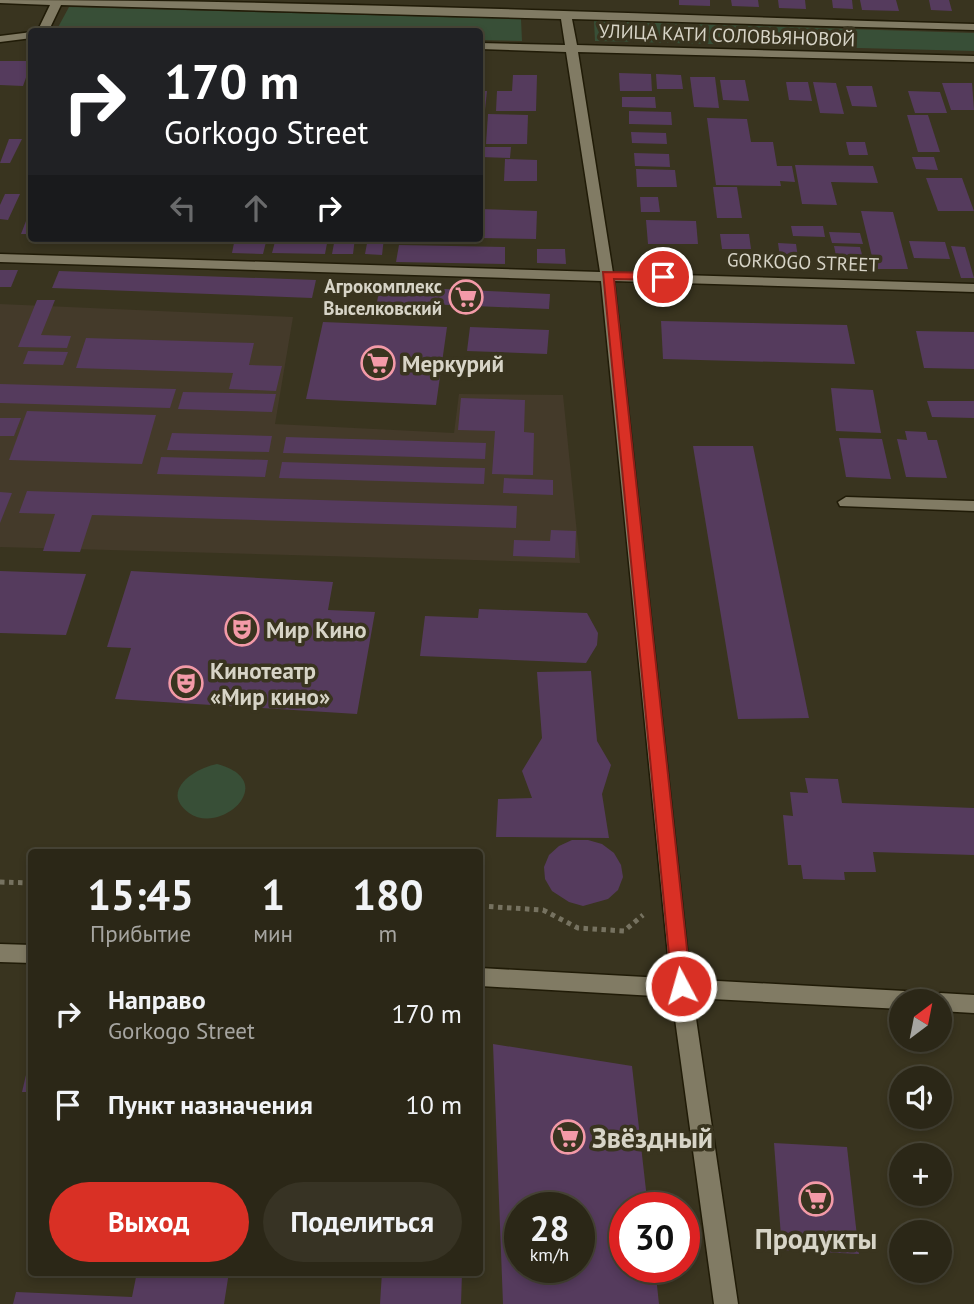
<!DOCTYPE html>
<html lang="ru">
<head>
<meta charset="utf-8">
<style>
  body { margin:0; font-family:"PT Sans",sans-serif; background:#373324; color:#f1f3f6; height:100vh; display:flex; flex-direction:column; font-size:26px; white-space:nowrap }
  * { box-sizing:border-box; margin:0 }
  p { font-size:23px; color:#a6a5a1 }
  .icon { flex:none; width:38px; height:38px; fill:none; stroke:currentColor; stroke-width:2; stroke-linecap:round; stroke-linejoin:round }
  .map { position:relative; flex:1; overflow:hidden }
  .details { position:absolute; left:28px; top:849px; width:455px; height:427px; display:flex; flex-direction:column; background:#2b2717; border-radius:7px; box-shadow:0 4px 10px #0003,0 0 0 2px #474436 }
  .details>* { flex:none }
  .banner { position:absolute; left:28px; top:28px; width:455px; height:214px; border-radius:7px; box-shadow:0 4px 10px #0003,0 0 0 2px #474436; background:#202124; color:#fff; overflow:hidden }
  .needle { width:46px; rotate:32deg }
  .fabs { position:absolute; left:889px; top:989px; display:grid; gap:14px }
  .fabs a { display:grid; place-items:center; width:63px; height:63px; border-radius:50%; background:#2b2717; box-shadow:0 4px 10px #0003,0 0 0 2px #474436; font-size:35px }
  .speed { position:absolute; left:504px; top:1192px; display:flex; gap:14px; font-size:35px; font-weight:700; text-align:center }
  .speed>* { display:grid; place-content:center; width:91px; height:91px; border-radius:50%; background:#2b2717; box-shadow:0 4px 10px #0003,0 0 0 2px #474436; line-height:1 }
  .speed small { font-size:18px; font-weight:400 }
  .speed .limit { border:10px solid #d22; background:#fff; color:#111 }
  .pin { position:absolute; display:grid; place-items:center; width:60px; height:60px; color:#fff; margin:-30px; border:4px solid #fff; border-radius:50%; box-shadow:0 2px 7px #0007 }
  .me { position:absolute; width:77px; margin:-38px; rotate:354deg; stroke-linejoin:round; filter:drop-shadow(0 0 5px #0008) }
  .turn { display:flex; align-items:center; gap:24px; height:147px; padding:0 21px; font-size:32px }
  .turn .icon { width:91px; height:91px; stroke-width:2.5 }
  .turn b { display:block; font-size:49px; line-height:60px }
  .lanes { display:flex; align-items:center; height:66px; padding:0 21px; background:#0003; justify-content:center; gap:35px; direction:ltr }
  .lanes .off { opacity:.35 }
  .eta { display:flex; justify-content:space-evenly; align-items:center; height:119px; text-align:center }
  .eta b { font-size:42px; font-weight:800; line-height:49px }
  .action { display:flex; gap:14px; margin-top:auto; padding:14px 21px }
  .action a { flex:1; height:80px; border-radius:42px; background:#d93025; color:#fff; font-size:28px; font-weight:800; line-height:80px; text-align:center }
  .action a+a { background:#373324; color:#f1f3f6 }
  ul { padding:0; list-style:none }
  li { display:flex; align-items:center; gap:21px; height:91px; padding:0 21px }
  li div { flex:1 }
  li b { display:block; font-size:26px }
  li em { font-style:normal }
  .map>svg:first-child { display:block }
  .commercial { fill:#443a2a }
  .green { fill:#384f37 }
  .building { fill:#553b5d; fill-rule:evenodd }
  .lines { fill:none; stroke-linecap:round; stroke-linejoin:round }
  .minor-casing { stroke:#201b07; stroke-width:3 }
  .tertiary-casing { stroke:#201b07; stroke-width:3 }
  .path { stroke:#767260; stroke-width:5; stroke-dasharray:4.5 4.5; stroke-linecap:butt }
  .minor { fill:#817b64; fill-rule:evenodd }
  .tertiary { fill:#817b64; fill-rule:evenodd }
  .route { fill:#d93025; stroke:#8d1f18; stroke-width:2 }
  .labels { text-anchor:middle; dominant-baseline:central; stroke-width:7; stroke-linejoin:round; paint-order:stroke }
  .far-street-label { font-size:19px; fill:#d7d4c7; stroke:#39341f }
  .far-poi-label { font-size:19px; font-weight:bold; fill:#d7d4c7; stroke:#39341f; text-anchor:end }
  .poi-label { font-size:23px; font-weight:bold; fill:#d7d4c7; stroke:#39341f; text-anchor:start }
  .near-poi-label { font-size:28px; font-weight:bold; fill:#d7d4c7; stroke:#39341f; text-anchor:start }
</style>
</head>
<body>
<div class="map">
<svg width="974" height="1304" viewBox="0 0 974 1304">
  <rect width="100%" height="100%" fill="#39341f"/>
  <polygon class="commercial" points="0,304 293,317 275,424 454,433 459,394 563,395 580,563 0,547"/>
  <g class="green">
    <polygon points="69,7 521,19 522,41 480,40 480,32 56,31"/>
    <polygon points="594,21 974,33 974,51 595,41"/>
    <path d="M217,764c64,17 4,72 -28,49 -30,-22 6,-45 28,-49z"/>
  </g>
  <g class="building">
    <polygon points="679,0 710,0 710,6 679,5"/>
    <polygon points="731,0 758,0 759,7 732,6"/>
    <polygon points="778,0 805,0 806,9 779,8"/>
    <polygon points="832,0 852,0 853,9 833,8"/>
    <polygon points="860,0 896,0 899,11 862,10"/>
    <polygon points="929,0 949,0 952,11 931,10"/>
    <polygon points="0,61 32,61 23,86 0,85"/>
    <polygon points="619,73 651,74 652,91 620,91"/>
    <polygon points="656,74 681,75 683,89 657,89"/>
    <polygon points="513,75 537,75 536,111 496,111 497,91 512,91"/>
    <polygon points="690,77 715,77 719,108 694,107"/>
    <polygon points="720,80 745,80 749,101 723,100"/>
    <polygon points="786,82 808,82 812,101 789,100"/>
    <polygon points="813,82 836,83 844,114 820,113"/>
    <polygon points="942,83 972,83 974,110 951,110"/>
    <polygon points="846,86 872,86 877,107 852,106"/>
    <polygon points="480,91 487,91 485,110 480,110"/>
    <polygon points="908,91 940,92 947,113 915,113"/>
    <polygon points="622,97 655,97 656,108 622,107"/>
    <polygon points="629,111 671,112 672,125 629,124"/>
    <polygon points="488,114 528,115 527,144 486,144"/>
    <polygon points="907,115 928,115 940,152 918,152"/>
    <polygon points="707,118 747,119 751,142 773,142 777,166 792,166 795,182 780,181 781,186 716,185"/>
    <polygon points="631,132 666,133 667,144 632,143"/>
    <polygon points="9,139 22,139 10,163 0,163"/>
    <polygon points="846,142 865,142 868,155 849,155"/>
    <polygon points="480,147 511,147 510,158 480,157"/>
    <polygon points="634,153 669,154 670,167 635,166"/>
    <polygon points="912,157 934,157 938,170 916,169"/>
    <polygon points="505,159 537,160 537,181 504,181"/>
    <polygon points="795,165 873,166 878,183 831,182 837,205 802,204"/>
    <polygon points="636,169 675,170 677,187 637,187"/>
    <polygon points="926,178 962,178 974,211 938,211"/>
    <polygon points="713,187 737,187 742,218 717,218"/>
    <polygon points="5,194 20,194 8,220 0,219 0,205"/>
    <polygon points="640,197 658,197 660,212 641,212"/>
    <polygon points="31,208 32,234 21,234"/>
    <polygon points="480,209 537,211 536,239 480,238"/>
    <polygon points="861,211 893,212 908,269 875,269"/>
    <polygon points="646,220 696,221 698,244 648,244"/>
    <polygon points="791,226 823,226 825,237 793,236"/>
    <polygon points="829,232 860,233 863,244 832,243"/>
    <polygon points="720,234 749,234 751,249 722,249"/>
    <polygon points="62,238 108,238 107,243 61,242"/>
    <polygon points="235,238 267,238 263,254 232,253"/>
    <polygon points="276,238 328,238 325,254 272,253"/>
    <polygon points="335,238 355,238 353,254 332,254"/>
    <polygon points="368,238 384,238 382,255 365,254"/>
    <polygon points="909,241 945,242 950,259 914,258"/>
    <polygon points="778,243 796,244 799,265 781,264"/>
    <polygon points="399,245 505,247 505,264 396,262"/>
    <polygon points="834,246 860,247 865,266 838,266"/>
    <polygon points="951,246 965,247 974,278 961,278"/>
    <polygon points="537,249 565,249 566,264 537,263"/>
    <polygon points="0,270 18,270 11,287 0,287"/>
    <polygon points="59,271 316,280 312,298 52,288"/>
    <polygon points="380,286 550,294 549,309 377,302"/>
    <polygon points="37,300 55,300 41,335 71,336 67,348 18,347"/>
    <polygon points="661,321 847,325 855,364 663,359"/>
    <polygon points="323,322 447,327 436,405 306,399"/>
    <polygon points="470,327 549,330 547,354 467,351"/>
    <polygon points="916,331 974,332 974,369 924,368"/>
    <polygon points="86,338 254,343 249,365 282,366 276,391 229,389 233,373 76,368"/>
    <polygon points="28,351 68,352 63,365 23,364"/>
    <polygon points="0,384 176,389 170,408 0,403"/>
    <polygon points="831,388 873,390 881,433 836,431"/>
    <polygon points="183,392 276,394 272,412 178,409"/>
    <polygon points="461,398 525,400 524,432 534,433 533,475 492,474 495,431 458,430"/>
    <polygon points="927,401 974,401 974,418 932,417"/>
    <polygon points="27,411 156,415 142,464 9,460"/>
    <polygon points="0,418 21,418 14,436 0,436"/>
    <polygon points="905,431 926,432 928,440 937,440 947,478 906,477 897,439 907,440"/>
    <polygon points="172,433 272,436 269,452 167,450"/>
    <polygon points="286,437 486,443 485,459 283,453"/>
    <polygon points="839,438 882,439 891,479 846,477"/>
    <polygon points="693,446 753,446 809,718 738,719"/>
    <polygon points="161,457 268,460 265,477 157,474"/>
    <polygon points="282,462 443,467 485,468 484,484 279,478"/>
    <polygon points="504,478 553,480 553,495 503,493"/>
    <polygon points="27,491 517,506 516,528 92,515 80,552 43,551 55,514 19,513"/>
    <polygon points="0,492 12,493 0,523"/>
    <polygon points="551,530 576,531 575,558 513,556 514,540 550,541"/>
    <polygon points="0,571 86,574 66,635 0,633"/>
    <polygon points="131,571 333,582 328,610 375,612 357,714 115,699 131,648 107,647"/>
    <polygon points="479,609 587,613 598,633 597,645 586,663 420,656 425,616 478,618"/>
    <polygon points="591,671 597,741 611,765 602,794 609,838 496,837 498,799 532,798 522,771 542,738 537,672"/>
    <polygon points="805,778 838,779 842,803 974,808 974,855 873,852 876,872 844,872 845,880 803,879 801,865 788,865 783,815 793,816 790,792 808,793"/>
    <polygon points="572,840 588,840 602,844 614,853 621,865 623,877 618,890 608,899 583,906 569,902 552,891 545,879 544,867 549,855 559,846"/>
    <path d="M493,1044l139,22 16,142h-23v59h30l4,37h-156zM520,1208h59v59h-59z"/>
    <polygon points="30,1058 32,1092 22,1092"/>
    <polygon points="774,1143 847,1147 859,1254 782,1250"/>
    <polygon points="137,1272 229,1272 224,1304 13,1304 16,1292 132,1297"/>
    <polygon points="382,1272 462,1272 461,1304 380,1304"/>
  </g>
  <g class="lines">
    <defs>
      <g id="minor">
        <path d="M0,0c326,0 649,15 974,24v6l-402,-11 5,26 397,11v6l-396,-10 35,221 361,11v8l-360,-11 77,705 -3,7 -7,2 -7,-2 -3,-7 -70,-705 -601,-19v-8l600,18 -34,-220 -86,-3v-6l85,2 -4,-26 -500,-14 -13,27h-11l13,-27 -50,-2z"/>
        <polygon points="32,32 32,38 0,42 0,36"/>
        <polygon points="846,497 974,501 974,511 840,506 838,502"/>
      </g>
      <g id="tertiary">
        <polygon points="0,944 32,945 32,963 0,962"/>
        <polygon points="480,968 923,992 932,997 940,993 974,995 974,1013 940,1011 940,1001 901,1001 901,1009 693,998 738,1304 714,1304 672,997 480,986"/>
      </g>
    </defs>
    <use href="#minor" class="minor-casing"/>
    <use href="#tertiary" class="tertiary-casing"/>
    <g class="path">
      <polyline points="0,882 32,883"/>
      <polyline points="480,906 543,910 578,928 624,931 643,915"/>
    </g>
    <use href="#minor" class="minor"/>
    <use href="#tertiary" class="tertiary"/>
  </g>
  <polygon class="route" points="603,272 663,273 669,277 663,280 614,279 691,986 688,992 681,994 675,992 672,986"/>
  <defs>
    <symbol id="supermarket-ring" viewBox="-11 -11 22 22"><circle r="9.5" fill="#39341f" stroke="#f39aa8" stroke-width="1.5"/><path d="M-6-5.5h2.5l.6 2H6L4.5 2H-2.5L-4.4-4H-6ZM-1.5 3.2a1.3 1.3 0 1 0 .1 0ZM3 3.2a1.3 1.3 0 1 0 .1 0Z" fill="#f39aa8"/></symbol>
    <symbol id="theatre-ring" viewBox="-11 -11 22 22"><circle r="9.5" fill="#39341f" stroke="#f39aa8" stroke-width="1.5"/><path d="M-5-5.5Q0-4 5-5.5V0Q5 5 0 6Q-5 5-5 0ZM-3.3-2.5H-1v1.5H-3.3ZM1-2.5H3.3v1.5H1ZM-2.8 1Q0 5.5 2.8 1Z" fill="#f39aa8"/></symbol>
  </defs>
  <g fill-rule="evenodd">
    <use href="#supermarket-ring" x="447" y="278" width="38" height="38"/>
    <use href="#supermarket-ring" x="359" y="344" width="38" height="38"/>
    <use href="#theatre-ring" x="223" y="610" width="38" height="38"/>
    <use href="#theatre-ring" x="167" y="664" width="38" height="38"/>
    <use href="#supermarket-ring" x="549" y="1118" width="38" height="38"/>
    <use href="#supermarket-ring" x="797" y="1180" width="38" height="38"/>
  </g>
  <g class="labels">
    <g class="far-street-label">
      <text transform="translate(727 35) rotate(2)">УЛИЦА КАТИ СОЛОВЬЯНОВОЙ</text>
      <text transform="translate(803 262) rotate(2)">GORKOGO STREET</text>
    </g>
    <g class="far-poi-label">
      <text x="442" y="286">Агрокомплекс<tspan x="442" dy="22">Выселковский</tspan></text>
    </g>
    <g class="poi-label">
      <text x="402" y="363">Меркурий</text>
      <text x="266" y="629">Мир Кино</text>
      <text x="210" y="670">Кинотеатр<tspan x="210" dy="26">«Мир кино»</tspan></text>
    </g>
    <g class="near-poi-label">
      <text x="592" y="1137">Звёздный</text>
      <text x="816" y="1238" text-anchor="middle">Продукты</text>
    </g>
  </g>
</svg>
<div class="fabs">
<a><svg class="needle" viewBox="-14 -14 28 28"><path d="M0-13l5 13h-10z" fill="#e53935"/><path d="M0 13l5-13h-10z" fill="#a6a5a1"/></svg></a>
<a><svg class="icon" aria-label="sound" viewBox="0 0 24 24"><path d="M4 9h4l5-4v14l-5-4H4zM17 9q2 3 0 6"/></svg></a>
<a>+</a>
<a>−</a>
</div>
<div class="speed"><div>28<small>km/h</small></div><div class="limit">30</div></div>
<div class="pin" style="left:663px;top:277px;background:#d93025"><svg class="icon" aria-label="arrive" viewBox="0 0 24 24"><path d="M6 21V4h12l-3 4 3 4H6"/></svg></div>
<svg class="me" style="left:681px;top:986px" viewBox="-20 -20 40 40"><circle r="17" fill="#d93025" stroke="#fff" stroke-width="3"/><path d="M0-11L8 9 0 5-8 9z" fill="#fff"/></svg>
<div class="banner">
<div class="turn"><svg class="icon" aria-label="right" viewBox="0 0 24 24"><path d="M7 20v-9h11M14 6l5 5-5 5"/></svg><div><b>170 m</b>Gorkogo Street</div></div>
<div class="lanes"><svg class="icon off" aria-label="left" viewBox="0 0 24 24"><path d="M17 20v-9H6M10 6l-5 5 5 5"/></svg><svg class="icon off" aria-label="ahead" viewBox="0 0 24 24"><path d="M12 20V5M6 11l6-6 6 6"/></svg><svg class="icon" aria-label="right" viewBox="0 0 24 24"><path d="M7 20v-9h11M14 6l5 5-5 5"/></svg></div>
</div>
<section class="details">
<div class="eta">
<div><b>15:45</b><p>Прибытие</p></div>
<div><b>1</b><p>мин</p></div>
<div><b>180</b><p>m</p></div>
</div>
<ul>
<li><svg class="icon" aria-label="right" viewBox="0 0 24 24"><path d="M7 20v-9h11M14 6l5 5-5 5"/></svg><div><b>Направо</b><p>Gorkogo Street</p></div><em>170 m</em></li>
<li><svg class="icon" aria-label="arrive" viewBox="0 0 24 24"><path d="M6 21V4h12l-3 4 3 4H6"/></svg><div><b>Пункт назначения</b></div><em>10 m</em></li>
</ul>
<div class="action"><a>Выход</a><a>Поделиться</a></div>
</section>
</div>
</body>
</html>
